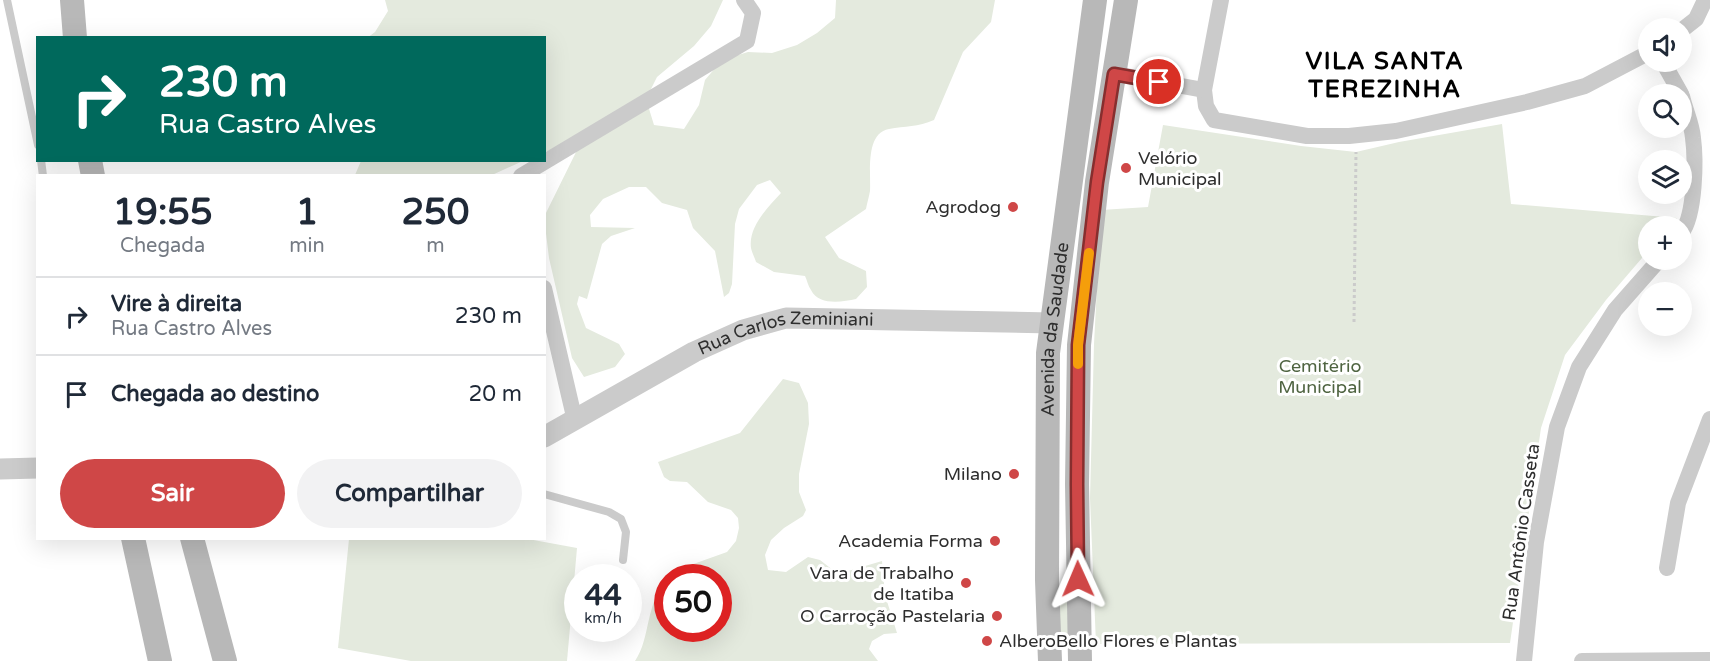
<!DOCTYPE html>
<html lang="pt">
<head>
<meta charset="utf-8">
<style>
  body { margin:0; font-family:"Varela Round",sans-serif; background:#f2f2f3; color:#1f2937; height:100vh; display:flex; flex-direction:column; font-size:22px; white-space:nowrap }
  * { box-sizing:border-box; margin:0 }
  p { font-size:20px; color:#747a83 }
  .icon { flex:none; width:33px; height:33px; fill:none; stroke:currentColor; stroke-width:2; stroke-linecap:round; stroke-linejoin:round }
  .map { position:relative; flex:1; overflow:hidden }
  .details { position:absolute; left:36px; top:174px; width:510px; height:366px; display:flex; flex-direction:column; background:#fff; border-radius:0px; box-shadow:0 6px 24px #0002 }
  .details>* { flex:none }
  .top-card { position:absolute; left:36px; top:36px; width:510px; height:126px; border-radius:0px; box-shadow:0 6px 24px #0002; background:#00695c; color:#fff; overflow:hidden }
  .buttons { position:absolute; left:1638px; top:18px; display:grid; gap:12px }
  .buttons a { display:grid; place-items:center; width:54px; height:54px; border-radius:50%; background:#fff; box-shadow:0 6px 24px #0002; font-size:30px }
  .speed { position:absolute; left:564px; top:564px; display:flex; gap:12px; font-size:30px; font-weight:700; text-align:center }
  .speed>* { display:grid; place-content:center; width:78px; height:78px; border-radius:50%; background:#fff; box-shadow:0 6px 24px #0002; line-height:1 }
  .speed small { font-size:15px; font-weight:400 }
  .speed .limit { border:9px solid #d22; background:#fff; color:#111 }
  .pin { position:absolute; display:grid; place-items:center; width:51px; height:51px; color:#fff; margin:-26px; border:3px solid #fff; border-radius:50%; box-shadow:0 2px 6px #0007 }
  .me { position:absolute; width:66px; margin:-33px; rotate:359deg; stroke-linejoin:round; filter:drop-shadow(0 0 4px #0008) }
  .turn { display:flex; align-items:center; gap:21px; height:126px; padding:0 24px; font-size:27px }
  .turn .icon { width:78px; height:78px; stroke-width:2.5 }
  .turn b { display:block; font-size:42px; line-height:51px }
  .eta { display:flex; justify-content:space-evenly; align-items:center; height:102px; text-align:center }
  .eta b { font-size:36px; font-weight:700; line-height:42px }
  .primary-button { display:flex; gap:12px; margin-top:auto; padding:12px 24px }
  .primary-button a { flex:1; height:69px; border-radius:36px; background:#cf4747; color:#fff; font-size:24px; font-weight:700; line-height:69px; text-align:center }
  .primary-button a+a { background:#f2f2f3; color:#1f2937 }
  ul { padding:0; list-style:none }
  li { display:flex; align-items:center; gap:18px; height:78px; padding:0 24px; border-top:2px solid #e0e1e3 }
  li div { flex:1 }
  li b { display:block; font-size:22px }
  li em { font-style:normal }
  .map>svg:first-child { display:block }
  .green { fill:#e4eade }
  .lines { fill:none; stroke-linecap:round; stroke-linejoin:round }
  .path { stroke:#cbcbcb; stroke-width:3; stroke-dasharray:3 3; stroke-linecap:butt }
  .service { stroke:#cbcbcb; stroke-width:8 }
  .minor { stroke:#cbcbcb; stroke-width:16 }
  .tertiary { stroke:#cbcbcb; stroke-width:21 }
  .secondary { stroke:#b8b8b8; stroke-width:24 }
  .route-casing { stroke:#872e2e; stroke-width:15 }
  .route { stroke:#cf4747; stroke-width:10 }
  .slow { stroke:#f59e0b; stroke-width:10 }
  .poi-dot { fill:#cf4747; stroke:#fff; stroke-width:2 }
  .labels { text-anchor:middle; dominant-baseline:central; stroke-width:6; stroke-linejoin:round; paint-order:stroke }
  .poi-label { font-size:18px; fill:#2e2e2e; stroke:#fff; text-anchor:end }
  .street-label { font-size:18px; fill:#2e2e2e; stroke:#fff }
  .park-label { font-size:18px; fill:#4f6441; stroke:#fff }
  .district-label { font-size:24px; font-weight:bold; letter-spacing:1.5px; fill:#000; stroke:#fff }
</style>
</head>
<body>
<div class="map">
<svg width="1710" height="661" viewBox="0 0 1710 661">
  <rect width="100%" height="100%" fill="#fff"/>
  <g class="green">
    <path d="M385,0h338l-12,26 -17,20 -37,31 -11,22 8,26 30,4 15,-24 6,-25 17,-20 26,-8 24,1 25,-8 20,-12 18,-15 1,-18h159l-4,22 -28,30 -29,68c-16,7 -29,6 -45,9 -24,4 -18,44 -19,62 -1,6 -3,12 -4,18l-41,28 14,21 27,13 1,16 -11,12c-14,3 -37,7 -45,-9 -3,-4 -4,-10 -6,-14l-31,-4 -18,-10c-1,-4 -4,-9 -5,-14 -3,-21 17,-41 30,-55l-11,-13 -13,5 -18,24 -4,15 -3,60 -3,9 -5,4 -9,-46 -22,-23 -6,-18 -25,-7 -16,-16h-17l-26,12 -13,16 1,12 44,1 -24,8 -9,8 -15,55 -8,-3 -2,8 9,24 33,16 6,10 -10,13 -31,10 -12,-19 -23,-100 -5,-41 36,-73 -10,-1 -25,9 -1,-114h-177l8,-6 13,-21z"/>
    <polygon points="1502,124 1511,204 1677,218 1670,226 1648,226 1648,251 1606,300 1565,355 1541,428 1510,643 1096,644 1090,498 1094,344 1101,210 1148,207 1163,125 1301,146 1356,152 1399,142"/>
    <polygon points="361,161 361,160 523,161 492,175 355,175"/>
    <path d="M783,379l16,4 9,20 1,21 -10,50v18l7,18 -3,6 -19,12 -13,12 -6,15 3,15 18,2 22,-15 12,3 18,14 44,-13 3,34 12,38 -13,1 -12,7 -3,8 9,12h-243c16,-23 10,-59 32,-79l1,46h50v-50l-45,-1 12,-10 42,-15 9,-11 3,-13 -1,-10 -7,-8 -23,-8 -21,-20 -17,-1 -6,-4 -6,-15 82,-29z"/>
    <polygon points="528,539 577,548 567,661 411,661 338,648 349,539"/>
    <polygon points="1062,586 1071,589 1070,642 1060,642 1057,588"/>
  </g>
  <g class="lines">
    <polyline class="path" points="1354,322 1356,152"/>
    <g class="service">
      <polyline points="7,0 38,145"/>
      <polyline points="41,160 43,176"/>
      <polyline points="544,494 609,512 621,519 626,532 623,560"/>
    </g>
    <g class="minor">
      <polyline points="1221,0 1204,90 1206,106 1214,120 1307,136 1349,136 1396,131 1527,102 1585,86 1648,53"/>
      <polyline points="1682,30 1696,19 1705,0"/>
      <polyline points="1663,62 1681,94"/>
      <polyline points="1115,74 1204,90"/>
      <path d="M1682,96c3,14 10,28 11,42 3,22 2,77 -11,94"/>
      <polyline points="521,176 747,41 753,13 744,0"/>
      <polyline points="544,288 575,421"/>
      <polyline points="1667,568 1678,503 1710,419"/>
      <polyline points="1524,661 1536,542 1557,427 1579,367 1615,310 1659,260"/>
      <polyline points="1582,661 1710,660"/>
    </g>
    <g class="tertiary">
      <path id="s1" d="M544,437l150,-85 49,-22 43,-12 266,5"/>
      <polyline points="0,469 38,468"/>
    </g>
    <g class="secondary">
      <polyline points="72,0 75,38"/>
      <polyline points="90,160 93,176"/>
      <polyline points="133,538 160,661"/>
      <polyline points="192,538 225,661"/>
      <path id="s2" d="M1050,661l-3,-81 1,-227 47,-353"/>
      <polyline points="1080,661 1077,484 1079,345 1097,182 1126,0"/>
    </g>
  </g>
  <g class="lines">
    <defs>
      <polyline id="route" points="1078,579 1077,484 1078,345 1097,182 1114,74 1159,82"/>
    </defs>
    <use href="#route" class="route-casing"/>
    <use href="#route" class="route"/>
    <polyline class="slow" points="1078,364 1078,345 1089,253"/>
  </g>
  <g class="poi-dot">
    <circle cx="1126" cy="168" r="6"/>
    <circle cx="1013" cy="207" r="6"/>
    <circle cx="1014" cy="474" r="6"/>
    <circle cx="995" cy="541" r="6"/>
    <circle cx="966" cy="583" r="6"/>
    <circle cx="997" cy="616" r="6"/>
    <circle cx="987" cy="641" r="6"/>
  </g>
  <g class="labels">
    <g class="poi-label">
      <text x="1138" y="158" text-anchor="start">Velório<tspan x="1138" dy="21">Municipal</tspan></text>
      <text x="1001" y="207">Agrodog</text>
      <text x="1002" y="474">Milano</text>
      <text x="983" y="541">Academia Forma</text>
      <text x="954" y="573">Vara de Trabalho<tspan x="954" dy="21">de Itatiba</tspan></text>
      <text x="985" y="616">O Carroção Pastelaria</text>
      <text x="999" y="641" text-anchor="start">AlberoBello Flores e Plantas</text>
    </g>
    <g class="street-label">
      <text stroke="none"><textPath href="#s2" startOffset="332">Avenida da Saudade</textPath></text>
      <text stroke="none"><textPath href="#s1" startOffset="268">Rua Carlos Zeminiani</textPath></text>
      <text transform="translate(1521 532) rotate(-82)">Rua Antônio Casseta</text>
    </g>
    <g class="park-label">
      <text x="1320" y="366">Cemitério<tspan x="1320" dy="21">Municipal</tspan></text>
    </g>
    <g class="district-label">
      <text x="1385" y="61">VILA SANTA<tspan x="1385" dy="28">TEREZINHA</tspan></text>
    </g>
  </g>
</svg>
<div class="buttons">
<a><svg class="icon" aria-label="sound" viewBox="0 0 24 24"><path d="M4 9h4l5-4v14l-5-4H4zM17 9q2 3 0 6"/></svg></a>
<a><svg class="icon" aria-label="search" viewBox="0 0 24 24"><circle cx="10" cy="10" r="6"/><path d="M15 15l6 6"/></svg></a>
<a><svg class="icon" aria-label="layers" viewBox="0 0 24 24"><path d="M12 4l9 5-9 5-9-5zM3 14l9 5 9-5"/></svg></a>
<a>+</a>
<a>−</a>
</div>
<div class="speed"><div>44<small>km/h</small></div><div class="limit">50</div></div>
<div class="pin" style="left:1159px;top:82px;background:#d93025"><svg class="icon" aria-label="arrive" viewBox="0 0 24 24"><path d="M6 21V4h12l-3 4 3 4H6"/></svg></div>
<svg class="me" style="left:1078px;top:579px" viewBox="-20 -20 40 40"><path d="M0-17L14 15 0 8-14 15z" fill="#cf4747" stroke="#fff" stroke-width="4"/></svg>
<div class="top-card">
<div class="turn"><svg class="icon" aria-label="right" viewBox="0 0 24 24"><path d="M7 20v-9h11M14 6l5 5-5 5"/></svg><div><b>230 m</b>Rua Castro Alves</div></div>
</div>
<section class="details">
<div class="eta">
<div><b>19:55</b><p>Chegada</p></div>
<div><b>1</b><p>min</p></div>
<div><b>250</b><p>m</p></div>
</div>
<ul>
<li><svg class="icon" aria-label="right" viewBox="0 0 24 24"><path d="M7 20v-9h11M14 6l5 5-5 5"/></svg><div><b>Vire à direita</b><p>Rua Castro Alves</p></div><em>230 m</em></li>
<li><svg class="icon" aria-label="arrive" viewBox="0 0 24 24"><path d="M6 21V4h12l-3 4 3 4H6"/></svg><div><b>Chegada ao destino</b></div><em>20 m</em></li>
</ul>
<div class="primary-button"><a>Sair</a><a>Compartilhar</a></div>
</section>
</div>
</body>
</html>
